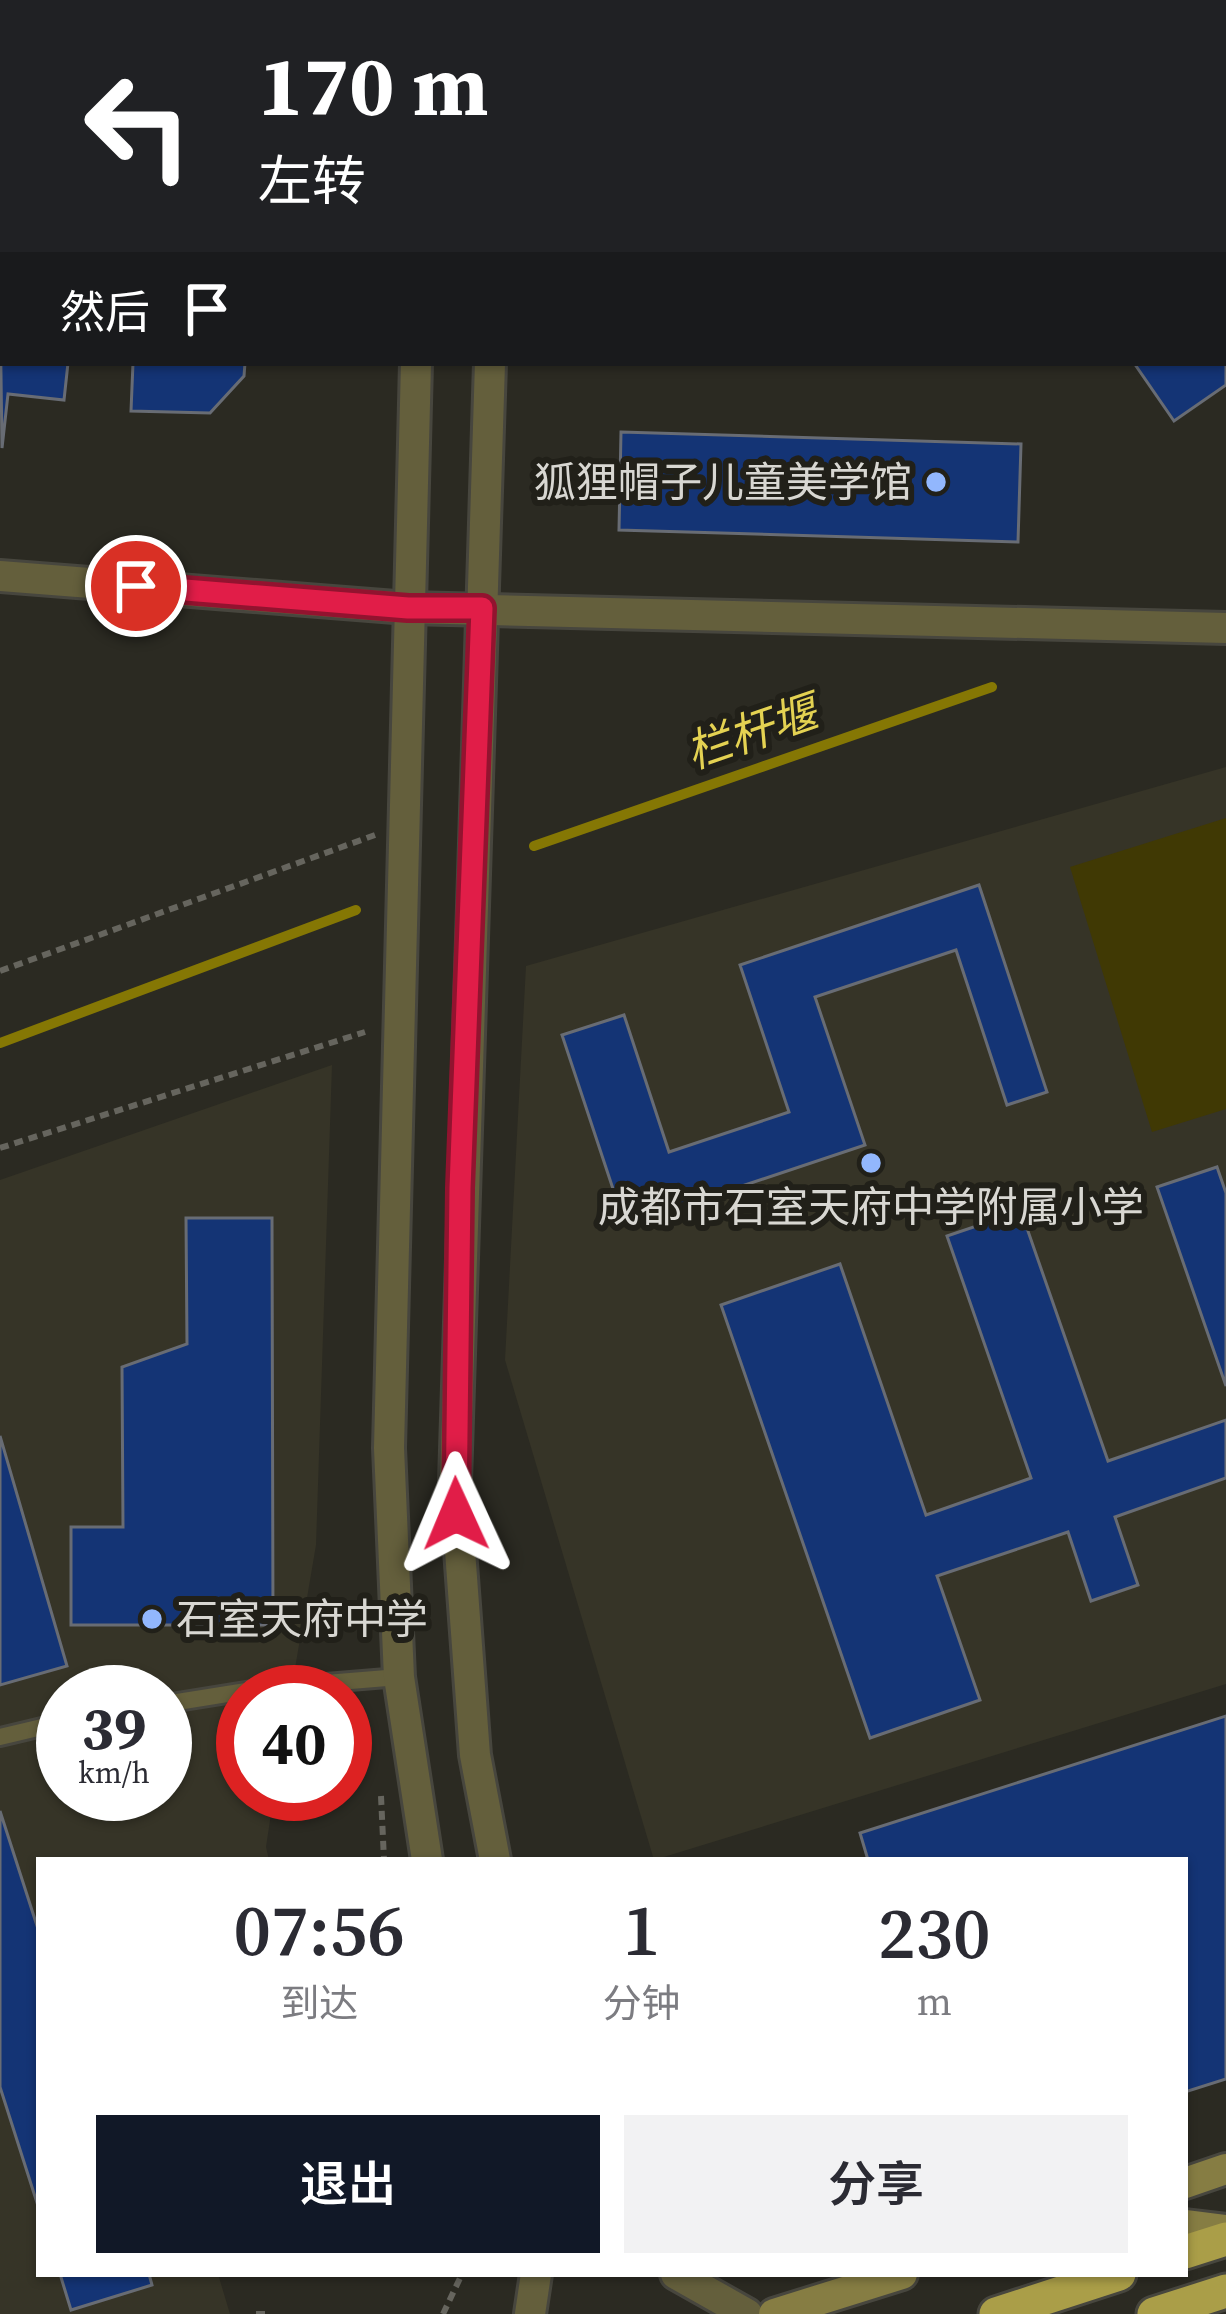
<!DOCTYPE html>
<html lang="zh">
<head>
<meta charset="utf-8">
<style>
  body { margin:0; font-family:"Source Serif 4","Noto Sans SC",serif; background:#f2f2f3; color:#2b2b33; height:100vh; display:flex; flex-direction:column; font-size:45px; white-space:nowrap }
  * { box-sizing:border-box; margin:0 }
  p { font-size:39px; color:#7c7c81 }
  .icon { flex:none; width:66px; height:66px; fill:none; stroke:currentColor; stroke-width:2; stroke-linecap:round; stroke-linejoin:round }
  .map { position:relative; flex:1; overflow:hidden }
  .side { position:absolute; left:36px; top:1857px; width:1152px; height:420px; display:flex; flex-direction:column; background:#fff; border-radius:0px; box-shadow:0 3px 9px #0004 }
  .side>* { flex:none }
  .banner { position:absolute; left:0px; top:0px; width:1227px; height:366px; box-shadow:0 3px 9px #0004; background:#202124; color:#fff; overflow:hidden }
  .speed { position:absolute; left:36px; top:1665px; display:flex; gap:24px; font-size:60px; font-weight:700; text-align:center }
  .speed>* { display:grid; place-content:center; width:156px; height:156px; border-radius:50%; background:#fff; box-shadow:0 3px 9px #0004; line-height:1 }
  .speed small { font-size:30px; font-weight:400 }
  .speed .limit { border:18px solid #d22; background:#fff; color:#111 }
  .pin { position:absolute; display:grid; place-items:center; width:102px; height:102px; color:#fff; margin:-51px; border:6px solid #fff; border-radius:50%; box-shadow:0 3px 12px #0007 }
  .me { position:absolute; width:132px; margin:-66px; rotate:359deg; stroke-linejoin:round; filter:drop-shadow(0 0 9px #0008) }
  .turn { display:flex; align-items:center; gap:42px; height:252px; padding:0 60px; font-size:54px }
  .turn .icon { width:156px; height:156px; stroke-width:2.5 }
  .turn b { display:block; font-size:84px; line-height:102px }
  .then { display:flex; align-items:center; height:114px; padding:0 60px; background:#0003; gap:24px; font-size:45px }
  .eta { display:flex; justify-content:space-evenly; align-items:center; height:204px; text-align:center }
  .eta b { font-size:72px; font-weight:600; line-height:84px }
  .primary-button { display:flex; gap:24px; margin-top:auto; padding:24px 60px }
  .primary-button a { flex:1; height:138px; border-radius:0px; background:#111827; color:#fff; font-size:48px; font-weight:600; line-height:138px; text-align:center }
  .primary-button a+a { background:#f2f2f3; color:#2b2b33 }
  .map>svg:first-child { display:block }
  .built { fill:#363427; fill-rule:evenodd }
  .green { fill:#403904 }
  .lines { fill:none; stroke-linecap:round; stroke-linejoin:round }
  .stream { stroke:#857704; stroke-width:10 }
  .building { fill:#143475; stroke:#686c74; stroke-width:3 }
  .service-casing { stroke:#47463e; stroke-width:22 }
  .tertiary-casing { stroke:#47463e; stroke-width:36 }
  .secondary-casing { stroke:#47463e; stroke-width:36 }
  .trunk-casing { stroke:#47463e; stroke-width:39 }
  .path { stroke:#66655e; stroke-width:6; stroke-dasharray:9 6; stroke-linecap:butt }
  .service { stroke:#645f3c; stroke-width:16 }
  .tertiary { stroke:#645f3c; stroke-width:30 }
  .secondary { stroke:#867d43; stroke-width:30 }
  .trunk { stroke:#aa9e48; stroke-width:33 }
  .route-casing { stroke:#92132f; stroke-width:30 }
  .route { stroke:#e11d48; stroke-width:21 }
  .poi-dot { fill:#92b7fd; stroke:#212019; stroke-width:4.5 }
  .labels { text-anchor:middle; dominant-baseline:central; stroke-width:12; stroke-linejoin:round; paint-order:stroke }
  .poi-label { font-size:42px; fill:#d8d7d2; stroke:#212019; text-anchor:end }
  .water-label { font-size:45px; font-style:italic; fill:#e4d252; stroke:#212019 }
</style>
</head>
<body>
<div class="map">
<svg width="1226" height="2314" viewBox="0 0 1226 2314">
  <rect width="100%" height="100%" fill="#2b2a22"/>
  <g class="built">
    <polygon points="1226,767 1226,1684 654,1860 505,1360 526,966"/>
    <path d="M332,1065l-16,480 -25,147h-48v102h31l-8,53 3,13h-230v414h179l12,40h-230v-1134zM63,1692h102v102h-102z"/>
  </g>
  <polygon class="green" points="1226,818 1226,1109 1152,1132 1070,867"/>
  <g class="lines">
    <g class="stream">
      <polyline points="534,846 992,687"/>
      <polyline points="0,1043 356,910"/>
    </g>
  </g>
  <g class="building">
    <polygon points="154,0 194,1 250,0 154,3"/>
    <polygon points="565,0 717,0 565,3"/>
    <polygon points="1226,275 1226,385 1174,421 1134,363 1224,363"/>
    <polygon points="0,302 3,363 68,363 64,400 8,394 2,448"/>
    <polygon points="133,363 245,363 244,376 210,413 131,411"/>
    <polygon points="621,432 1021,444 1018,542 619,530"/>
    <polygon points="979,885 1047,1092 1007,1105 956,950 815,997 865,1145 625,1225 562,1035 624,1015 669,1152 789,1112 740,965"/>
    <polygon points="1217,1167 1226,1193 1226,1386 1157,1187"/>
    <polygon points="1021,1211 1108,1461 1226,1420 1226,1478 1115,1517 1138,1585 1091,1601 1068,1532 937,1576 980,1700 870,1738 721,1305 840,1264 926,1515 1031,1478 947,1236"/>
    <polygon points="186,1218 272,1218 273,1625 71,1625 71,1527 123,1527 122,1367 187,1344"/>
    <polygon points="0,1436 67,1666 0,1685"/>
    <polygon points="1226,1716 1226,2079 1185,2092 1185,1860 868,1860 860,1833"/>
    <polygon points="0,1811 39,1932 39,2209 0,2087"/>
    <polygon points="60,2274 149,2274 152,2285 71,2310"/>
  </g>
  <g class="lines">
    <defs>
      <g id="service">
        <polyline points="165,1704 265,1688 399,1677"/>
        <polyline points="0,1737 63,1722"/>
      </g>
      <g id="tertiary">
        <polyline points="428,3 428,0"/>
        <polyline points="503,3 503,0"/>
        <polyline points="416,363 389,1448 399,1677 427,1860"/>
        <polyline points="490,363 455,1482 475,1755 495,1860"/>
        <polyline points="0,576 408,608 1226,628"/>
        <polyline points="676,2274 747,2314"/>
        <polyline points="530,2314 536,2274"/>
      </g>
      <g id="secondary">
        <polyline points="1185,2183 1226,2169"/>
        <polyline points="1185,2225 1226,2230"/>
        <polyline points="774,2314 902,2274"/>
      </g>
      <g id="trunk">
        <polyline points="1185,2252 1226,2239"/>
        <polyline points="996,2314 1119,2274"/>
        <polyline points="1154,2314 1226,2291"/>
      </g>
    </defs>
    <use href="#service" class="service-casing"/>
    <use href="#tertiary" class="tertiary-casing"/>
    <use href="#secondary" class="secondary-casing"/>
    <use href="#trunk" class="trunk-casing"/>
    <g class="path">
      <polyline points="0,971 375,835"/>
      <polyline points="0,1148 365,1032"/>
      <polyline points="381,1796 384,1860"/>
      <polyline points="256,2314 269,2314"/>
      <polyline points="443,2314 462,2274"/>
    </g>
    <use href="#service" class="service"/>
    <use href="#tertiary" class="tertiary"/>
    <use href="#secondary" class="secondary"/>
    <use href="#trunk" class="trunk"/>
  </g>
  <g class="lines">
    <defs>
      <polyline id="route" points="136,586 408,608 482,608 460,1188 456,1514"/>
    </defs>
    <use href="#route" class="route-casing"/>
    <use href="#route" class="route"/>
  </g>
  <g class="poi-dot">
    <circle cx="936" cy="482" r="12"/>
    <circle cx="871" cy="1163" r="12"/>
    <circle cx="152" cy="1619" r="12"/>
  </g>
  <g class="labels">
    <g class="poi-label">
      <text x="912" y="482">狐狸帽子儿童美学馆</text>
      <text x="871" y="1207" text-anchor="middle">成都市石室天府中学附属小学</text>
      <text x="176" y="1619" text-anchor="start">石室天府中学</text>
    </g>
    <g class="water-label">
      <text transform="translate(751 732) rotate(-19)">栏杆堰</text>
    </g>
  </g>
</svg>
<div class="speed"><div>39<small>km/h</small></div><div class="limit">40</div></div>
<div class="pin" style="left:136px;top:586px;background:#d93025"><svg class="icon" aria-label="arrive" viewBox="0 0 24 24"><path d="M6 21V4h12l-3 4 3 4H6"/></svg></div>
<svg class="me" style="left:456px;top:1514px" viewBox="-20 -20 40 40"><path d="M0-17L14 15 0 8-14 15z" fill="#e11d48" stroke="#fff" stroke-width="4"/></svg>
<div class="banner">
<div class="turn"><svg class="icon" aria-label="left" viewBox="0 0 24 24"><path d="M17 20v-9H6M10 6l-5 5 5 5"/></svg><div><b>170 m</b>左转</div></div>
<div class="then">然后<svg class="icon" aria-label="arrive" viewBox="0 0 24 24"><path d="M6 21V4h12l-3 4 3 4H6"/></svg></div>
</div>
<section class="side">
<div class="eta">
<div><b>07:56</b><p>到达</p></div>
<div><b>1</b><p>分钟</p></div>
<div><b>230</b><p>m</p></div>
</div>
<div class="primary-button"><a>退出</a><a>分享</a></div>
</section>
</div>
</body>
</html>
